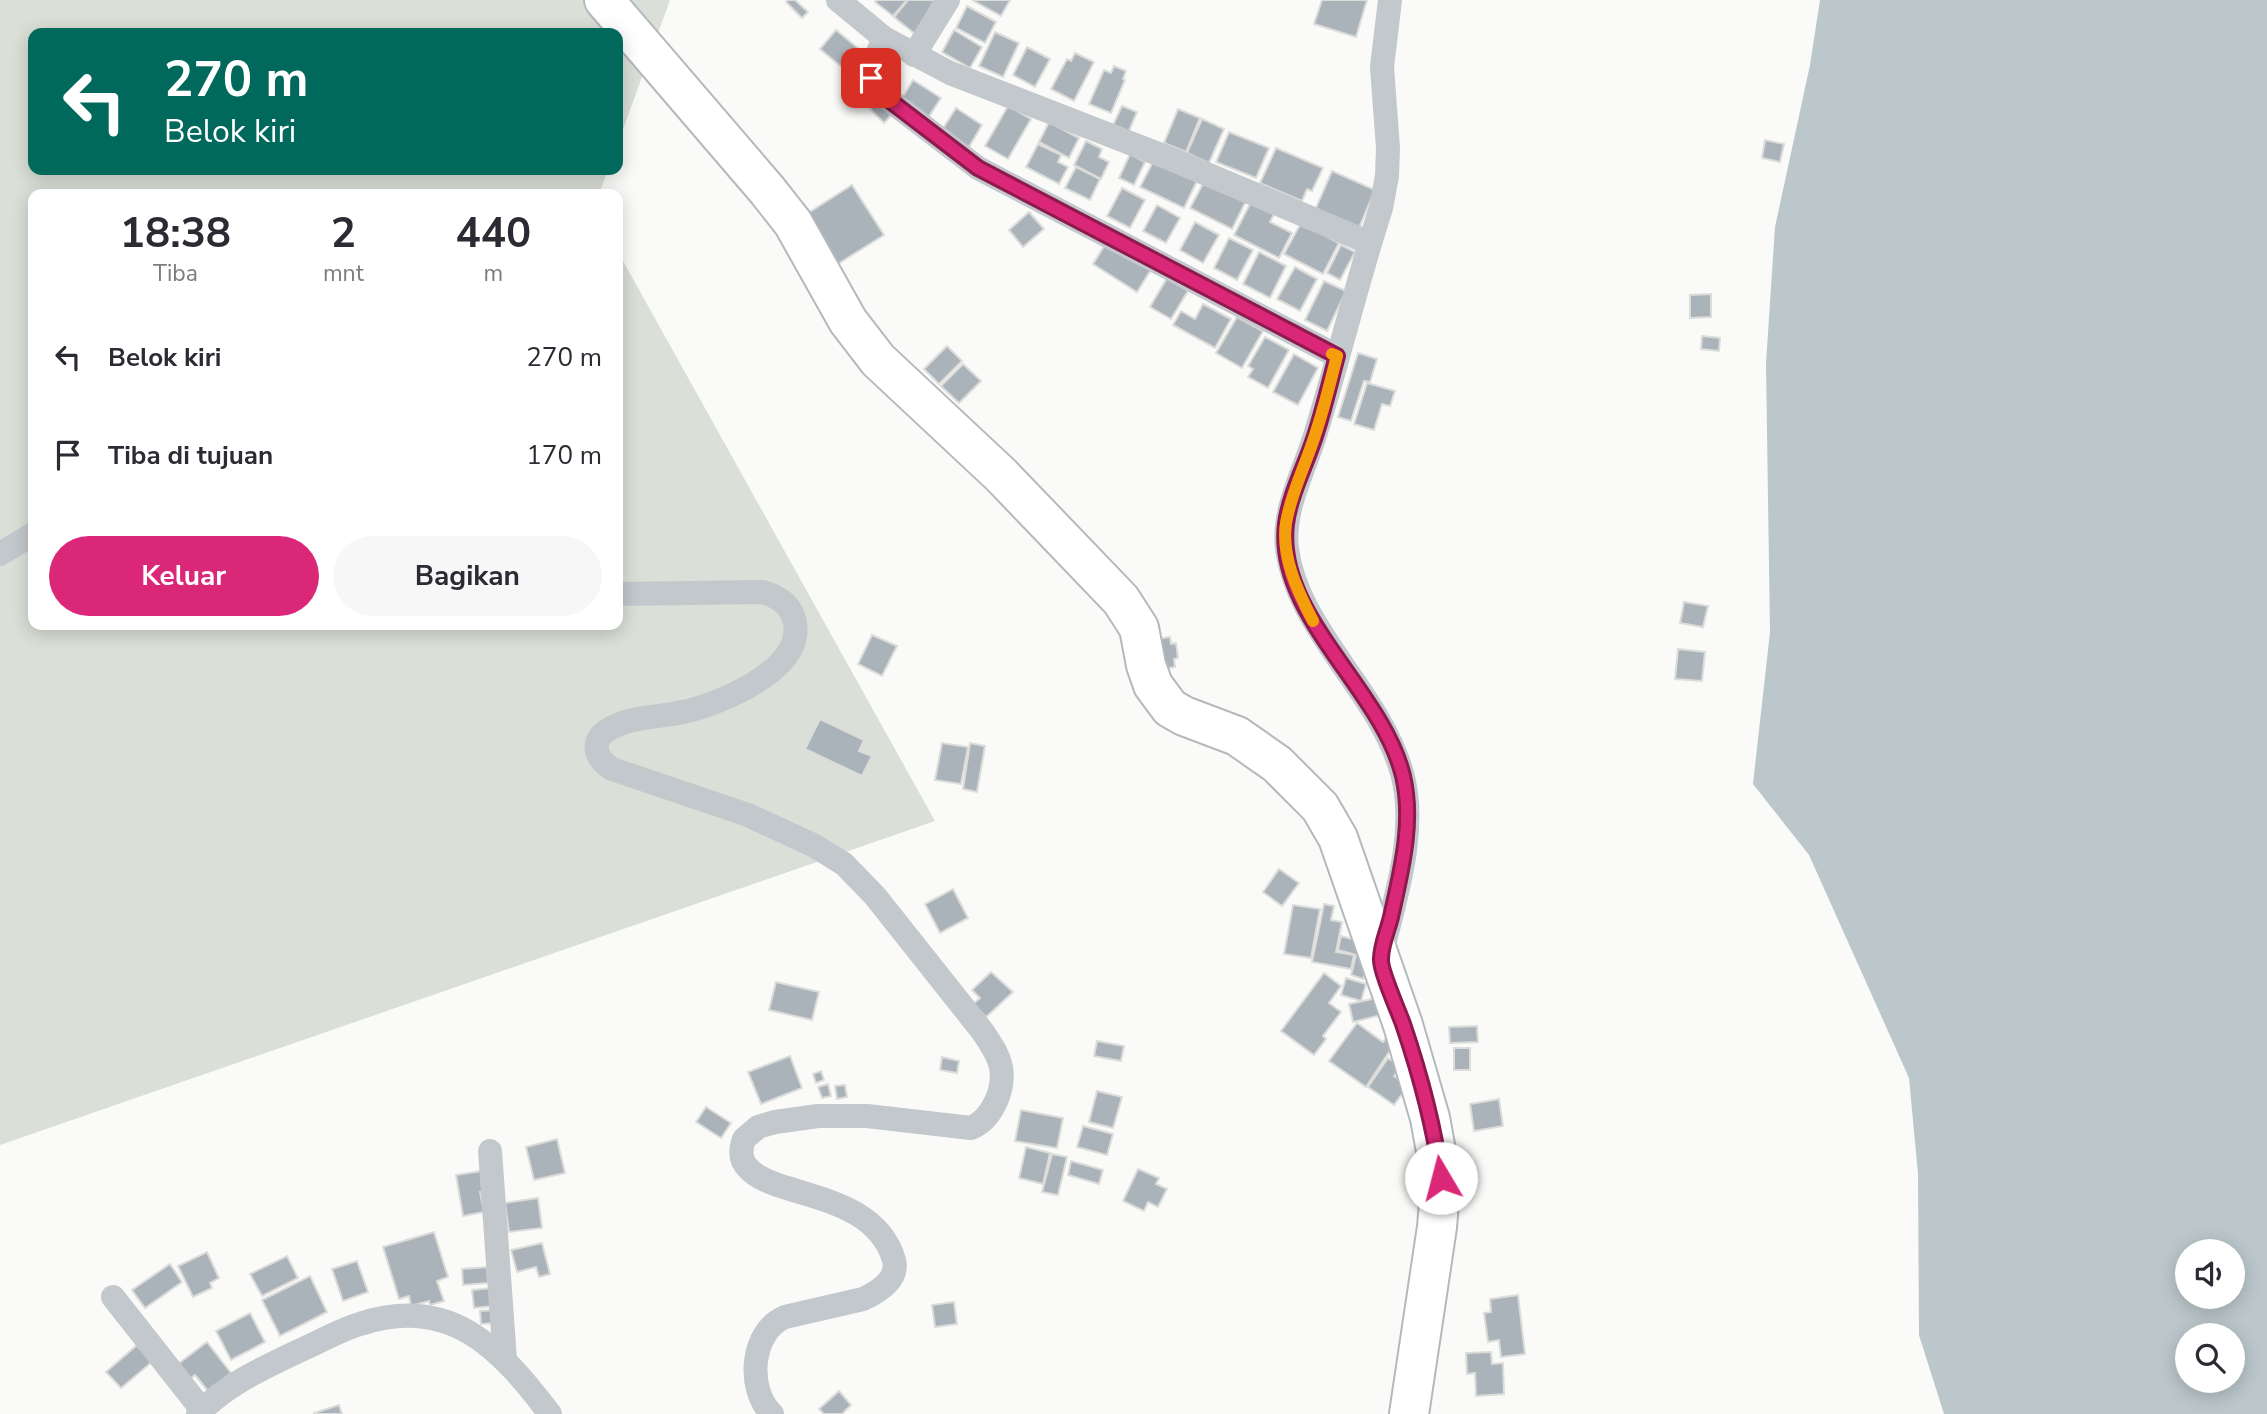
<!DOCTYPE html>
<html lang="id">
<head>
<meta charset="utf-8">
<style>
  body { margin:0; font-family:"Nunito Sans",sans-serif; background:#f7f7f7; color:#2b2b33; height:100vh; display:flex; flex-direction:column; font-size:26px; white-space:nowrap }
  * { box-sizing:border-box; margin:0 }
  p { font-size:23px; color:#7c7c81 }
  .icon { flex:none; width:38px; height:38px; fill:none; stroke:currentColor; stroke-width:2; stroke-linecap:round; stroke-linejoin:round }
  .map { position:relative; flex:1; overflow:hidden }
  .drawer { position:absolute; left:28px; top:189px; width:595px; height:441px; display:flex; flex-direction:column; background:#fff; border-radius:14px; box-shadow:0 4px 18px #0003 }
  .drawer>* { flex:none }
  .banner { position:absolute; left:28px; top:28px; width:595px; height:147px; border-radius:14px; box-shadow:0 4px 18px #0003; background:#00695c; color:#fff; overflow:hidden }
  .controls { position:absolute; left:2175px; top:1239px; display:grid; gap:14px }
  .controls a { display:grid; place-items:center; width:70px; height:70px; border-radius:50%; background:#fff; box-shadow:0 4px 18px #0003; font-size:35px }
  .pin { position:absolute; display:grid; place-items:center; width:60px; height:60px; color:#fff; margin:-30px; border-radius:14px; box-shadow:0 4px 10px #0006 }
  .me { position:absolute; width:77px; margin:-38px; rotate:352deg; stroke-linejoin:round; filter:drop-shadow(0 0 5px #0008) }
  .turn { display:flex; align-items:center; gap:24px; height:147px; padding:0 21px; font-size:32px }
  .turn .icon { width:91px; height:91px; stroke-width:2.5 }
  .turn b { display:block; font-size:49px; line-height:60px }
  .eta { display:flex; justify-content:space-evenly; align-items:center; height:119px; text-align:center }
  .eta b { font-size:42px; font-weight:700; line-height:49px }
  .cta { display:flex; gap:14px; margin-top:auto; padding:14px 21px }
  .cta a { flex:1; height:80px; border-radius:42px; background:#db2777; color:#fff; font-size:28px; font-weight:700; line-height:80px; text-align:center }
  .cta a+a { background:#f7f7f7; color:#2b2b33 }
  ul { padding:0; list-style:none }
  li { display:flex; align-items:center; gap:21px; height:98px; padding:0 21px }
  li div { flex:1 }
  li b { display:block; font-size:26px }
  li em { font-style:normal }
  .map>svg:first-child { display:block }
  .green { fill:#dadfd7 }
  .water { fill:#bbc7cb; fill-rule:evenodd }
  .building { fill:#aab3b9; stroke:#dcdcda; stroke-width:2 }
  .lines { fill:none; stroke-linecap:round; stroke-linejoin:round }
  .trunk-casing { stroke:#b4b9bd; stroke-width:42 }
  .minor { stroke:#c3c8cc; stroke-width:24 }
  .trunk { stroke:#fff; stroke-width:38 }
  .route-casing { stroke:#8e194d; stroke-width:18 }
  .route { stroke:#db2777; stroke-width:12 }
  .slow { stroke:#f59e0b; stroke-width:12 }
</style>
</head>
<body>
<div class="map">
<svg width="2267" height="1414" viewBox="0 0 2267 1414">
  <rect width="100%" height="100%" fill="#fafaf8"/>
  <polygon class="green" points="0,0 670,0 618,143 618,33 33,33 33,170 608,170 599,194 33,194 33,625 618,625 618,252 935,821 0,1145"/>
  <path class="water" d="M1820,0h447v1414h-323l-25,-79 -1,-161 -9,-96 -100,-223 -56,-71 17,-152 -4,-269 9,-136 35,-162zM2188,1251h45v46h-45zM2188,1335h45v46h-45z"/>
  <g class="building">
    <polygon points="788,0 795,0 808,12 802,18 786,2"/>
    <polygon points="877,0 907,0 893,16 875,2"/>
    <polygon points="908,0 935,0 915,34 894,17"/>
    <polygon points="972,0 1010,0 1001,16"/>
    <polygon points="1322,0 1367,0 1356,37 1314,24"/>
    <polygon points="967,6 996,22 985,43 956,28"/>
    <polygon points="836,30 865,54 849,73 820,49"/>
    <polygon points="954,30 982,47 970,68 942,52"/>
    <polygon points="995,32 1019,43 1003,77 979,66"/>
    <polygon points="1027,47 1050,59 1035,87 1013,75"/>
    <polygon points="1075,53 1094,62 1074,101 1051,89 1067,59 1071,61"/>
    <polygon points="1114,66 1126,71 1123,79 1125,80 1111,113 1089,104 1104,70 1111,73"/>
    <polygon points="913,80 941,98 928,118 901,100"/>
    <polygon points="878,100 892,114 884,123 870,109"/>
    <polygon points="1008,106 1031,119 1008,159 985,146"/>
    <polygon points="1122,106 1137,112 1129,131 1113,125"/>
    <polygon points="956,108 982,125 969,147 942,130"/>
    <polygon points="1178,109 1200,118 1186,152 1164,143"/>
    <polygon points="1202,119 1224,129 1209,163 1187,153"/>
    <polygon points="1049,122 1079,138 1069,158 1039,142"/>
    <polygon points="1229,132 1269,148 1256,178 1216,162"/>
    <polygon points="1765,140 1784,144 1780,162 1762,158"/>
    <polygon points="1086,141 1102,149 1099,157 1109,162 1101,179 1074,165"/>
    <polygon points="1038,144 1061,155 1058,162 1068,167 1059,184 1026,167"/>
    <polygon points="1276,148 1323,168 1312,191 1307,189 1302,201 1260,183"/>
    <polygon points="1130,154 1145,162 1134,185 1119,178"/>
    <polygon points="1154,160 1197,181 1184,208 1140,187"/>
    <polygon points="1076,167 1100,179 1090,200 1065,188"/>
    <polygon points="1332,171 1375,190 1359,228 1315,210"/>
    <polygon points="1205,180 1246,201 1232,229 1190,208"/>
    <polygon points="852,185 884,235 833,267 802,217"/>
    <polygon points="1122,188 1145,200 1130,228 1107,216"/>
    <polygon points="1252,200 1275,212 1270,222 1292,233 1279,258 1234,235"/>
    <polygon points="1157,205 1180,218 1166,243 1143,231"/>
    <polygon points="1029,212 1044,229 1023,247 1009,230"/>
    <polygon points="1195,222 1219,235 1203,263 1180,250"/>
    <polygon points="1301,223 1339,243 1323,274 1284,254"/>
    <polygon points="1229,238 1253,250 1237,280 1214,268"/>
    <polygon points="1108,240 1152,268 1137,292 1093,264"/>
    <polygon points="1341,245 1355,252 1340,280 1327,273"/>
    <polygon points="1259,252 1286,266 1270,298 1243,284"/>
    <polygon points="1295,267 1317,279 1300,311 1277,299"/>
    <polygon points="1167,278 1188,291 1171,319 1150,307"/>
    <polygon points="1324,281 1346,291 1327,331 1305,320"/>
    <polygon points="1711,294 1711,317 1690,318 1690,295"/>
    <polygon points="1203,304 1231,319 1215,348 1173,325 1181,311 1195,319"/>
    <polygon points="1237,317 1263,331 1242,368 1216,353"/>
    <polygon points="1702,336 1720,338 1719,351 1701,349"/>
    <polygon points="1265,337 1289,350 1268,388 1248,377 1253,369 1248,366"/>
    <polygon points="947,346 962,361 939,384 924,369"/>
    <polygon points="1358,353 1377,359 1370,382 1364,381 1351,421 1338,417"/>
    <polygon points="1294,354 1318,368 1298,405 1273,392"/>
    <polygon points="963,364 981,381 959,403 941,386"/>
    <polygon points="1367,383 1395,391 1390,406 1382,404 1374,430 1354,424"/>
    <polygon points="1684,602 1708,606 1703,627 1680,623"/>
    <polygon points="872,635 897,646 882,676 858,664"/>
    <polygon points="1170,637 1171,644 1176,643 1178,658 1174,659 1175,667 1157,670 1152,640"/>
    <polygon points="1678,649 1705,652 1702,681 1675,679"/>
    <polygon points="820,719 864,740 859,751 872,756 862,776 805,749"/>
    <polygon points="942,743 968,747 961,784 935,780"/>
    <polygon points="970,743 985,746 977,792 963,789"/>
    <polygon points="1279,869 1299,883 1282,906 1263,892"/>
    <polygon points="953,889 968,918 940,933 925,904"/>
    <polygon points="1324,904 1334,906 1331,920 1342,922 1336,952 1354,955 1351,969 1312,962"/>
    <polygon points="1293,905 1320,909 1311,958 1284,954"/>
    <polygon points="1341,936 1362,942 1370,953 1363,979 1351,975 1356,955 1338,950"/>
    <polygon points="991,972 1013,992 986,1017 973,1004 980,998 972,990"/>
    <polygon points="1324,973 1341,986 1329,1003 1341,1012 1323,1036 1326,1039 1314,1055 1281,1031"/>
    <polygon points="1346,978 1366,984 1361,1001 1341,995"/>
    <polygon points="776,982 819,992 812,1020 769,1010"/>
    <polygon points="1377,998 1381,1015 1353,1022 1349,1004"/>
    <polygon points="1357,1023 1383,1042 1389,1034 1397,1040 1366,1087 1329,1061"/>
    <polygon points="1477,1026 1478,1042 1450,1043 1449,1027"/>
    <polygon points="1097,1041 1124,1046 1121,1061 1094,1056"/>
    <rect x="1454" y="1048" width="16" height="22"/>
    <polygon points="790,1056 802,1088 761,1104 748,1072"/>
    <polygon points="942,1057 959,1061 957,1073 940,1070"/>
    <polygon points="1388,1058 1401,1067 1394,1076 1408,1086 1394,1105 1368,1087"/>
    <polygon points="821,1071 824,1080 816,1083 813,1074"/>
    <polygon points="828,1084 831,1096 822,1098 818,1087"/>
    <polygon points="845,1085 847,1097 837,1099 835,1086"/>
    <polygon points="1097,1091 1122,1097 1113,1128 1089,1122"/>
    <polygon points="1499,1099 1503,1126 1474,1131 1470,1104"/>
    <polygon points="706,1107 731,1123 721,1138 696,1122"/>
    <polygon points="1021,1110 1063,1118 1057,1148 1015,1141"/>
    <polygon points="1083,1126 1113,1134 1107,1155 1077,1147"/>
    <polygon points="557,1139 565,1173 534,1180 526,1147"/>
    <polygon points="1026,1147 1050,1153 1043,1184 1019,1178"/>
    <polygon points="1052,1154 1067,1157 1058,1195 1042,1192"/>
    <polygon points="1071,1161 1103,1170 1099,1184 1068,1175"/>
    <polygon points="1138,1169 1159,1178 1156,1184 1167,1189 1158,1207 1148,1202 1144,1211 1123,1201"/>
    <polygon points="481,1171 484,1192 480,1192 484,1212 463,1216 456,1175"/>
    <polygon points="538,1198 542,1228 509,1232 505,1203"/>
    <polygon points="434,1232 448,1277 437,1281 444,1301 430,1305 429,1301 411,1306 409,1296 399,1299 383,1247"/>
    <polygon points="542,1243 550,1274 539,1277 536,1267 517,1272 511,1250"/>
    <polygon points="207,1252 219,1278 210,1283 212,1288 193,1297 178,1266"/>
    <polygon points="287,1256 298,1278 262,1296 250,1274"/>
    <polygon points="357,1261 368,1292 343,1301 332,1269"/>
    <polygon points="170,1264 182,1282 145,1308 132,1290"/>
    <polygon points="487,1267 488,1283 463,1285 462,1269"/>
    <polygon points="310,1276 327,1312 280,1336 262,1300"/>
    <polygon points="492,1288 493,1306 474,1308 472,1290"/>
    <polygon points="1518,1295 1525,1354 1501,1357 1499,1340 1488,1342 1484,1313 1491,1312 1490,1299"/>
    <polygon points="954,1302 957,1324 935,1327 932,1305"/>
    <polygon points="494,1310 495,1323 481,1324 480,1311"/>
    <polygon points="250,1313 265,1342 231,1360 216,1331"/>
    <polygon points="207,1342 231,1373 208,1391 195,1375 186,1382 174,1367"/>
    <polygon points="137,1345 152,1362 121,1388 106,1372"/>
    <polygon points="1491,1352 1492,1364 1503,1363 1504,1394 1476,1396 1475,1373 1467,1374 1466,1353"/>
    <polygon points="839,1391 851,1405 842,1414 824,1414 819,1409"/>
    <polygon points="339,1405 342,1414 314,1414 314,1413"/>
  </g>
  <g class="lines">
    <defs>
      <polyline id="trunk" points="604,0 767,190 793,223 848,321 878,360 1001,475 1121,600 1139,628 1146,665 1153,685 1170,708 1184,716 1237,736 1277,764 1320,807 1338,838 1403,1025 1430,1118 1441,1178 1437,1227 1409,1414"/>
    </defs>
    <use href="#trunk" class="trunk-casing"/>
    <g class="minor">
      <polyline points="838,0 884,38 950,73 1171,159 1370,243"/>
      <path d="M884,38c-8,20 -20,37 -4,55l98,75 359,188"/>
      <polyline points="914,55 948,0"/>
      <polyline points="0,554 33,534"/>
      <path d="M618,594l144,-2c16,4 30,13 33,31 8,47 -75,81 -112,89 -22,5 -47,4 -68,14 -24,11 -24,29 -3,43l136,46 67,31 29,18 31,32 108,136c7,11 15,21 18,35 4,23 -9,52 -30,61l-104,-12h-49l-43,6 -17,5 -14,12c-4,11 -4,22 5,30 9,10 26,15 38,19 42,13 93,24 107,72 5,20 -16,32 -31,39l-78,18c-34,14 -39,72 -13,97"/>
      <path d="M1381,956c14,-57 37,-125 21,-183 -11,-39 -35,-73 -58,-106 -25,-37 -51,-73 -57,-118 -5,-40 18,-79 29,-117 23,-74 41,-150 65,-224l6,-32 1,-28 -6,-81 8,-67"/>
      <polyline points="490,1151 505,1360"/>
      <polyline points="113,1297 202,1410"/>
      <path d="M198,1414c29,-30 67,-47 103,-64 20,-9 39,-20 59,-26 90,-30 140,24 190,90"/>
    </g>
    <use href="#trunk" class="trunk"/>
  </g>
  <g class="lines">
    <defs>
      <path id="route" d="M871,78l2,8 7,7 98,75 359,188c-7,26 -13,52 -21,77 -9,30 -26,60 -30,91 -11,91 96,165 117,252 11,46 -2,96 -12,141 -3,13 -10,28 -10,42 -1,11 17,51 22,65 17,50 31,102 38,154"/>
    </defs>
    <use href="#route" class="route-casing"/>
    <use href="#route" class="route"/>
    <path class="slow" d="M1313,621c-15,-29 -32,-64 -27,-98 5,-30 20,-59 29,-88 9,-26 15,-52 22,-79l-5,-2"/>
  </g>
</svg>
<div class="controls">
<a><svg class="icon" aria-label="sound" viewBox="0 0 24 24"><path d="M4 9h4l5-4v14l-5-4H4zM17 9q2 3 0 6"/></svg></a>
<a><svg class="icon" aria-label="search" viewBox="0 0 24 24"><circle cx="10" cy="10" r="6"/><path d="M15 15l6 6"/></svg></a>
</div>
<div class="pin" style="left:871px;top:78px;background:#d93025"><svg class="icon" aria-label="arrive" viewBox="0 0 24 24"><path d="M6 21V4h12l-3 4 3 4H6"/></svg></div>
<svg class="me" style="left:1441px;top:1178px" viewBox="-20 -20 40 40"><circle r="19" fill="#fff"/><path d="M0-13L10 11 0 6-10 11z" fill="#db2777"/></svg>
<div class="banner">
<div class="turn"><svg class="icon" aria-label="left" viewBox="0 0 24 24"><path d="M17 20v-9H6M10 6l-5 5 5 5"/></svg><div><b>270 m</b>Belok kiri</div></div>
</div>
<section class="drawer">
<div class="eta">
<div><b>18:38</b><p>Tiba</p></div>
<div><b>2</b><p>mnt</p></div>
<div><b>440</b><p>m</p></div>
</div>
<ul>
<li><svg class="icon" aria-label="left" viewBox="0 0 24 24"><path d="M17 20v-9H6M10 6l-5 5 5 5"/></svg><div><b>Belok kiri</b></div><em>270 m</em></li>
<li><svg class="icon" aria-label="arrive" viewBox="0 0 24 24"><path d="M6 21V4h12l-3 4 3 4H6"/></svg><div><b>Tiba di tujuan</b></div><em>170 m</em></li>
</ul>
<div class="cta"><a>Keluar</a><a>Bagikan</a></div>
</section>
</div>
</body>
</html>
